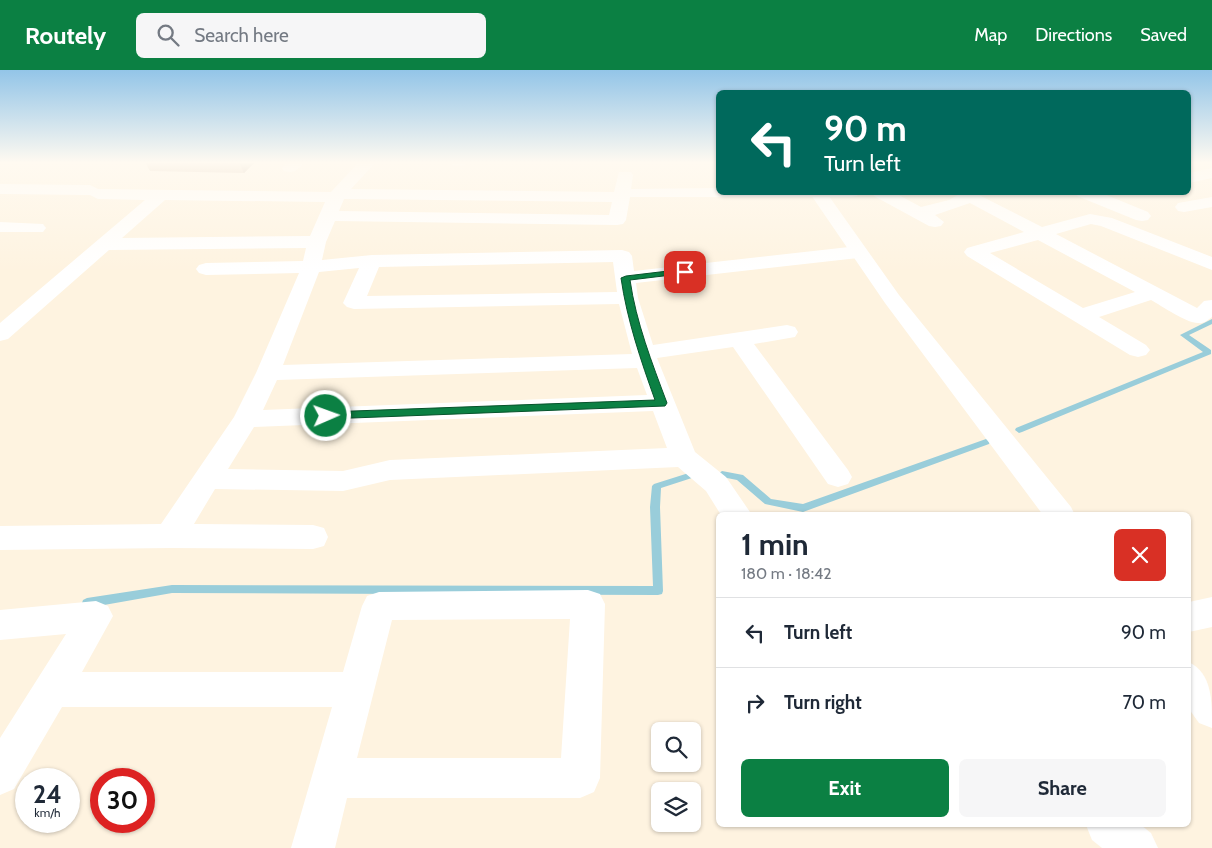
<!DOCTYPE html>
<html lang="en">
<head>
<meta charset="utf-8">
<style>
  body { margin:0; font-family:Cabin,sans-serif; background:#f6f6f7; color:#1f2937; height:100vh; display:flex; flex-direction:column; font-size:19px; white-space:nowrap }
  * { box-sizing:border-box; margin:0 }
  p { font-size:16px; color:#747a83 }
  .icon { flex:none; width:28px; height:28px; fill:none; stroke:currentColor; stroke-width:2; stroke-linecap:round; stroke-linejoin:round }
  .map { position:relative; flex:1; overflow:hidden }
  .sheet { position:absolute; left:716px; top:442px; width:475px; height:315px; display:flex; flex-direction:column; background:#fff; border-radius:8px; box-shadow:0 1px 4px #0004 }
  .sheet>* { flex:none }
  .guide { position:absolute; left:716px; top:20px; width:475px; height:105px; border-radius:8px; box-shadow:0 1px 4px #0004; background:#00695c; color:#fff; overflow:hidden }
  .buttons { position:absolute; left:651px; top:652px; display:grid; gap:10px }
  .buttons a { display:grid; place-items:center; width:50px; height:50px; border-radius:8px; background:#fff; box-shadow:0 1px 4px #0004; font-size:25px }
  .speed { position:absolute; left:15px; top:698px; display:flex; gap:10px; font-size:25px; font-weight:700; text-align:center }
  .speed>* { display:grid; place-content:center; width:65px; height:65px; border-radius:50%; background:#fff; box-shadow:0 1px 4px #0004; line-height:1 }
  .speed small { font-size:12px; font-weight:400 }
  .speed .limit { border:8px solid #d22; background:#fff; color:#111 }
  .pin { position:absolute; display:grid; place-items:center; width:42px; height:42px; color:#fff; margin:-21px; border-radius:10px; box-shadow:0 2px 8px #0006 }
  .me { position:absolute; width:55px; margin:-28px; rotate:88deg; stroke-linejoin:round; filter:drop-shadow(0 0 4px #0008) }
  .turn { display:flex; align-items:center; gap:18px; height:105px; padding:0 25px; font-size:22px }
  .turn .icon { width:65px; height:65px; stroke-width:2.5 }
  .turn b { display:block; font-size:35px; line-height:42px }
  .round { display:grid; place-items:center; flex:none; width:52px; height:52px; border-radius:8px; background:#f6f6f7 }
  .summary { display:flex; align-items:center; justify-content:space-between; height:85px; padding:0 25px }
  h1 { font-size:30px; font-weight:700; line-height:38px }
  .button { display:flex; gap:10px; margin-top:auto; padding:10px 25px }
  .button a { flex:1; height:58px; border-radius:8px; background:#0b8043; color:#fff; font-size:20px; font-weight:700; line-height:58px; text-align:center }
  .button a+a { background:#f6f6f7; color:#1f2937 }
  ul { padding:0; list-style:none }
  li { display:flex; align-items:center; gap:15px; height:70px; padding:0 25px; border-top:1px solid #e0e1e3 }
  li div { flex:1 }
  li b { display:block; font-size:19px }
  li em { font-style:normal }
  header { display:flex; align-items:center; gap:30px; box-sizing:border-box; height:70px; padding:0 25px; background:#0b8043; color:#fff }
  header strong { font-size:24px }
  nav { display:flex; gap:28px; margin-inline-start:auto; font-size:18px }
  .search { width:350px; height:45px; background:#f6f6f7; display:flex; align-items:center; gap:12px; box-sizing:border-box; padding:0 18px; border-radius:8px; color:#747a83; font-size:19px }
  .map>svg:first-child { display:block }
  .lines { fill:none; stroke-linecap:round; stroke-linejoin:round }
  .stream { fill:#99cdda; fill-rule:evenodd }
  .street { fill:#fff; fill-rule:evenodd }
  .secondary { fill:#fff; fill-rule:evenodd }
  .wall { fill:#d3b59c }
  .shaded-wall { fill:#ac937f }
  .route { fill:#0b8043; stroke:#07532c }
</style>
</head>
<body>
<header>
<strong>Routely</strong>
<div class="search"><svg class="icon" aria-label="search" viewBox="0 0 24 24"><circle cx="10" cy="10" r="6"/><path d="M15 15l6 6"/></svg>Search here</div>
<nav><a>Map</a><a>Directions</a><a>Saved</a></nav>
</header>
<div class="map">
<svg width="1212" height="778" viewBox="0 0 1212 778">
  <rect width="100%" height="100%" fill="#fef3e0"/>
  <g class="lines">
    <g class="stream">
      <polygon points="1212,249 1212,254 1189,265 1211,280 1211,284 1022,362 1019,363 1015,360 1016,358 1203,282 1180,265"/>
      <polygon points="986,369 990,372 989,374 803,442 765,434 737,410 722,407 718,404 722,401 743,405 771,429 803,434"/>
      <polygon points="695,401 698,402 699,404 698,406 661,418 660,437 663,521 662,524 658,525 172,523 87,538 83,536 82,533 83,530 87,528 172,515 653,516 650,437 652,416 654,414"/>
    </g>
    <g class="street">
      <path d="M287,92h17c-6,8 -10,12 -20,9l-2,-3z"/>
      <path d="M359,92h17l-25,27 263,3 5,-20h12l2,3 -2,14 88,-1v4h140l-2,4 -6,1h-221l-4,23 -3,4 -6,1 -282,-4 -9,21 -4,18 50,-5 250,-5 7,2 3,4 2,15 224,-25 7,2 3,4 -3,4 -7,2 -222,25 2,15 15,47 134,-20 8,2 3,5 -3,5 -41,7 94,126 4,7 -4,7 -10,3 -10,-3 -95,-137 -76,11 38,94 31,25 26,38h-31l-15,-24 -28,-24 -288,13 -47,11 -128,-2 -21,35 119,1 11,3 4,9 -4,9 -11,3 -143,-1 -170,2v-24l161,-2 73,-107 22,-44 43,-100 -93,2 -7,-2 -3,-4 3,-4 7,-2 97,-2 3,-13 -197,2 -101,89 -8,2v-18l145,-123 -47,-1 -8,-4 -90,-1v-10l90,1 8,4 233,3zM344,129l268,3 -3,13 -270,-4zM165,130l160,2 -15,34 -188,2zM613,192l4,30 -250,4 12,-29zM359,198l-16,35 4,4 7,2 265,-5 13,50 -349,11 36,-93zM637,298l10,27 -384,15 14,-30zM653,341l14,37 -277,12 -47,11 -115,-2 26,-42z"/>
      <polygon points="450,92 466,92 466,93 463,96 453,96"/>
      <polygon points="1212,98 1212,108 1189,113 1189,103"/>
      <path d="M872,122h21l28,15 28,-7 14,-8h18l-2,3 63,32 48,-13 22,4 100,39v13l-111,-44 -10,-2 -35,10 141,74 7,-7 8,-1v17c-4,3 -8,7 -14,6 -12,0 -36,-17 -47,-23l-52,17 47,28 4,5 -4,5 -8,2 -8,-2 -163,-99 -3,-4 3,-4 57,-16 -54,-29 -35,12 9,7 -3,4 -6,1 -6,-1 -55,-30zM1038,170l97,52 -52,16 -93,-55z"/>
      <polygon points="1075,122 1099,122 1148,142 1151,146 1148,150 1142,151 1136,150 1077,126"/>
      <polygon points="1212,127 1212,137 1184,142 1178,141 1175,137 1178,133"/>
      <polygon points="0,152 43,154 46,158 43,162 0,162"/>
      <path d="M588,520l12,4 5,10 -5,174 -6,14 -14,6h-233l-12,50h-44l41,-141h-270l-48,82 -14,6v-57l66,-104 -66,6v-30l96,-9 12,5 5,10 -31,56h261l19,-66 5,-10 12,-4zM570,549l-9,139h-204l35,-138z"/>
      <polygon points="1212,527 1212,557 1189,562 1189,532"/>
      <polygon points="1086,755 1141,755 1151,763 1158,778 1102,778 1092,770"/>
    </g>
    <g class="secondary">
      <polygon points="809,122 826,122 899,225 1071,437 1075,445 1043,445 885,233"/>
      <path d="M1189,592c23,12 23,37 23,66l-13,-5 -10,-14z"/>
    </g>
  </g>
  <polygon class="wall" points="145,92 255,92 244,103 150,101"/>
  <polygon class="shaded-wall" points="239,92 255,92 244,103"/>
  <linearGradient id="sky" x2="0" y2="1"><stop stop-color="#93c5e8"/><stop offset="0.46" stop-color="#fffaf1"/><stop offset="1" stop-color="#fffaf1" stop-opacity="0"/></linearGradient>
  <rect width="1212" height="201" fill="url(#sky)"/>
  <path class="route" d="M685,199l3,1v3l-58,7c6,42 22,83 37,123l-2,3 -339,13 -6,-3 6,-4 329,-12c-14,-39 -28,-80 -34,-122l5,-2z"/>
</svg>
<div class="buttons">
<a><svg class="icon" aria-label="search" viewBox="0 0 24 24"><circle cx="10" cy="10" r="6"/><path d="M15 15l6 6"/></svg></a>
<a><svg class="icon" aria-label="layers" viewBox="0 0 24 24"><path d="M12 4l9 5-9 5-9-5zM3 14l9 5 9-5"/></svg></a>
</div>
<div class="speed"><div>24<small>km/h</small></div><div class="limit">30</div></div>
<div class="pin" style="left:685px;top:202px;background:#d93025"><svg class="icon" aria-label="arrive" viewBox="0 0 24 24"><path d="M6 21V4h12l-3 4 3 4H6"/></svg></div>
<svg class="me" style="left:326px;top:346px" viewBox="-20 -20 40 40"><circle r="17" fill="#0b8043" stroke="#fff" stroke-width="3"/><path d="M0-11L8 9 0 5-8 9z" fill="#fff"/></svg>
<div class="guide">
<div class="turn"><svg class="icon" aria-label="left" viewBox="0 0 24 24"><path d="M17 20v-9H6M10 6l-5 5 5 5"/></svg><div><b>90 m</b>Turn left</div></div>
</div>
<section class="sheet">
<div class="summary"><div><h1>1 min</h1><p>180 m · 18:42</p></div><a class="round" style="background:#d93025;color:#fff"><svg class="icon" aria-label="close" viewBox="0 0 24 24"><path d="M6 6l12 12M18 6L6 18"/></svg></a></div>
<ul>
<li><svg class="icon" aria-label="left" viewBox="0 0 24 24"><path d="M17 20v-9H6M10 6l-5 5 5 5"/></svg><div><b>Turn left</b></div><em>90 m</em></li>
<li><svg class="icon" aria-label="right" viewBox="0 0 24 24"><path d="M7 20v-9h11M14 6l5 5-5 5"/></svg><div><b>Turn right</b></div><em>70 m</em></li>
</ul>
<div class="button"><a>Exit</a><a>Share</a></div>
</section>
</div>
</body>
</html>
